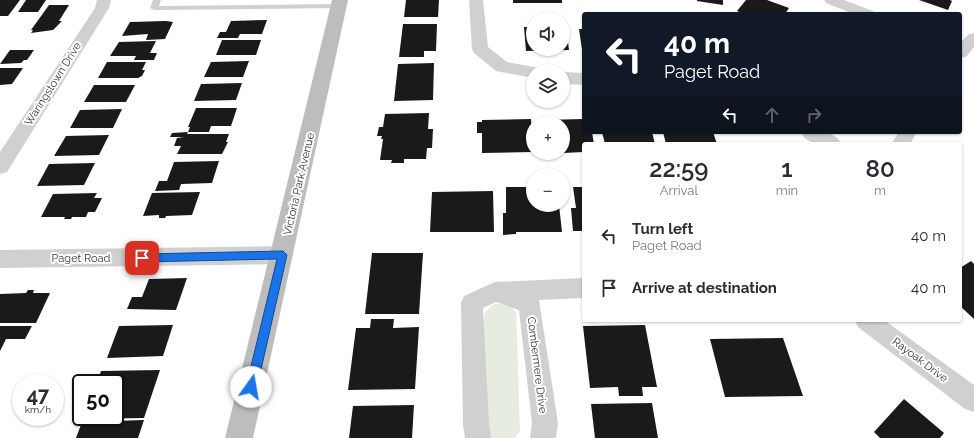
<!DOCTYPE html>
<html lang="en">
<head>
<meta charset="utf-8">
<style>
  body { margin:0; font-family:Raleway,sans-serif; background:#f2f2f3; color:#2b2b33; height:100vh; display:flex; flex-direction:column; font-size:15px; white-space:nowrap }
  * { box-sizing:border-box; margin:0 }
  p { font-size:13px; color:#7c7c81 }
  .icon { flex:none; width:22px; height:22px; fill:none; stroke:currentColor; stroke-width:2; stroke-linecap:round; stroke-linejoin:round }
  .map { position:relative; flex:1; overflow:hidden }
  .drawer { position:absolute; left:582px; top:142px; width:380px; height:180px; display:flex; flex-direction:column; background:#fff; border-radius:4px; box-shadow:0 1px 3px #0004 }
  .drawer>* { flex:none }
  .guide { position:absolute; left:582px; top:12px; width:380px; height:122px; border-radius:4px; box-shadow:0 1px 3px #0004; background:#111827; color:#fff; overflow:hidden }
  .fabs { position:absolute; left:526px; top:12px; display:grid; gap:8px }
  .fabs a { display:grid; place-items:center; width:44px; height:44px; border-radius:50%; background:#fff; box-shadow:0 1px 3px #0004; font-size:20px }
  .speed { position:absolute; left:12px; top:374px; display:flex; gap:8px; font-size:20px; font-weight:700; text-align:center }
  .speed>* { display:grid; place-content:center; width:52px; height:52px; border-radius:50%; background:#fff; box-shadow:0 1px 3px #0004; line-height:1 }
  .speed small { font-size:10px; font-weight:400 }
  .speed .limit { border:2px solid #111; border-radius:6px; background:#fff; color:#111 }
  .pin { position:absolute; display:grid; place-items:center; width:34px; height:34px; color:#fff; margin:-17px; border-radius:8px; box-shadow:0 2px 6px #0006 }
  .me { position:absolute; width:44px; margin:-22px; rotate:13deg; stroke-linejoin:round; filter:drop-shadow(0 0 3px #0008) }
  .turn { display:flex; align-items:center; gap:14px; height:84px; padding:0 16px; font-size:18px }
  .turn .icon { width:52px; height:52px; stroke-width:2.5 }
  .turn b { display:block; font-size:28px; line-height:34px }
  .lanes { display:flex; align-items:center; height:38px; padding:0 16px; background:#0003; justify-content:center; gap:20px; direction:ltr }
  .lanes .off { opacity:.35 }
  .eta { display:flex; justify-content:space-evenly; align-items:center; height:68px; text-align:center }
  .eta b { font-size:24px; font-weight:600; line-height:28px }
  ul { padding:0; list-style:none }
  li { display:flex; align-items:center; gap:12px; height:52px; padding:0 16px }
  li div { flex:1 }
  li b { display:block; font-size:15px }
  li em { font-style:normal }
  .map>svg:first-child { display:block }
  .green { fill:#e6ecdf }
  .building { fill:#1a1a1a }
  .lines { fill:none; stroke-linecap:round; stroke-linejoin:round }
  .lane { fill:#d0d0d0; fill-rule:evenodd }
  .street { fill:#d0d0d0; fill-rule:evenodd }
  .secondary { fill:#bdbdbd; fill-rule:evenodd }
  .route { fill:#1a73e8; stroke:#114b97 }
  .labels { text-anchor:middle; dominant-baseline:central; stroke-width:4; stroke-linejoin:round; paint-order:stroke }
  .street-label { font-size:11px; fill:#333; stroke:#fff }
</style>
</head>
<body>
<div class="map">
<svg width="974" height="438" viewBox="0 0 974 438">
  <rect width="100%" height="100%" fill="#fff"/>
  <polygon class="green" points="495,304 508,304 516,312 520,431 515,438 487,438 483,324 485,312"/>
  <g class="building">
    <polygon points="0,0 20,0 8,16 0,16"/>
    <polygon points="26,0 46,0 38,12 18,12"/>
    <polygon points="406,0 439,0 438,17 404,17"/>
    <rect x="513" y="0" width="49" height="3"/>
    <polygon points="697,0 723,0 723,5 697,1"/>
    <polygon points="746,0 767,0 789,8 785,14 745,14 737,11"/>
    <polygon points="919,0 950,0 952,1 948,10"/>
    <polygon points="49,5 69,5 59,21 62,21 53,30 31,33 33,30 31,30"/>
    <polygon points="267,20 262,34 240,34 238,38 217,38 220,32 226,32 231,21"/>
    <polygon points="166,21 173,22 165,39 146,40 148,34 122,36 130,22"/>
    <polygon points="403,24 437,24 436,51 424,51 424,57 399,57"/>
    <polygon points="524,27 533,27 533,49 563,49 563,27 566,27 569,50 526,51"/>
    <polygon points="579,29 584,29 584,56 583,56"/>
    <polygon points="222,40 261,40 256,55 216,55"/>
    <polygon points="156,41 150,53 157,53 154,60 134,60 136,56 110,56 119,42"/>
    <polygon points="10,50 34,50 27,60 24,60 21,63 0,64"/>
    <polygon points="249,61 243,77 204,77 211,62"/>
    <polygon points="107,62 146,62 142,70 145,70 142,76 138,78 98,78"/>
    <polygon points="434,63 433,100 394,101 398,64"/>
    <polygon points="0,68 23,68 12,84 0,85"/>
    <polygon points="242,83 236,100 194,101 201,84"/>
    <polygon points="94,85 135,85 126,102 84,102"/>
    <polygon points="196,108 237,108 231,126 211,126 209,132 188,132 190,127 188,127"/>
    <polygon points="122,109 113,128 70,128 80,110"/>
    <polygon points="429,113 428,129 433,129 432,148 427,148 426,159 404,159 404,163 391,163 392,160 380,160 383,139 381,139 382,136 377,136 379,127 383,127 385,114"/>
    <polygon points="531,119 533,152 482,153 482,133 477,133 477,122 482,122 482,120"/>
    <polygon points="584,119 584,132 592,132 594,144 584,144 584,152 563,153 563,123 541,123 541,120"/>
    <polygon points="188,132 187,134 229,134 226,142 228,142 222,154 177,154 181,146 174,146 177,138 184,137 170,137 172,133"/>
    <polygon points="602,132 652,132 655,144 605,144"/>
    <polygon points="663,132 713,132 717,144 666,144"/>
    <polygon points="109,135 99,155 54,156 66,136"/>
    <polygon points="219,161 212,183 181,184 179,190 155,191 159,181 167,181 174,162"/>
    <polygon points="95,163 84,185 37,186 49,164"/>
    <polygon points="506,187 533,187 533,205 559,205 562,232 516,232 516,234 503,235 503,213 506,213"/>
    <polygon points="573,187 584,187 584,231 573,231 571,208 576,208"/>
    <polygon points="493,191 494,232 430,232 432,192"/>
    <polygon points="200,192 192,215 166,216 165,218 159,218 159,215 143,216 152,193"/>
    <polygon points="97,193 94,198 102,198 95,212 88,212 86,217 72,217 71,219 64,219 65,217 41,217 53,194"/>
    <polygon points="372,253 423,253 419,314 365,314"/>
    <polygon points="971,261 974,264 974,319 960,306 960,268"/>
    <polygon points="187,278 176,310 127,309 132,297 142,297 149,279"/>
    <polygon points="28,290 34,290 33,293 50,293 36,323 0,323 0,294 26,293"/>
    <polygon points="371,319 394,319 393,328 419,327 415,389 348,390 356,328 370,328"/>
    <polygon points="173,325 163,356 107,358 119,326"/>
    <polygon points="645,325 657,387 642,387 643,396 619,396 618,387 590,388 583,326"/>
    <polygon points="0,326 32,326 25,339 6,339 0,351"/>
    <polygon points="783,338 803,396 725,397 710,339"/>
    <polygon points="160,370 144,418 83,419 84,417 115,417 115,383 97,383 101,371"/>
    <polygon points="904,399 944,433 940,438 880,438 874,432"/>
    <polygon points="652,403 658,438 595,438 591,404"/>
    <polygon points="414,405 412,438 349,438 353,406"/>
    <polygon points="144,420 138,438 76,438 82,422"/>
  </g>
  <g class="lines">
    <polygon class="lane" points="153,0 161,0 159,6 339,4 343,6 339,8 154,10 150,8"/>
    <g class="street">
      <polygon points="97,0 111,0 109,8 7,172 0,174 0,152 95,8"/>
      <polygon points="469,0 483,0 488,47 507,62 539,68 541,71 533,71 533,78 496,71 474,53 472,49"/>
      <polygon points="824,0 844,0 873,11 875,14 854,14 826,3"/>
      <polygon points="974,33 974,47 966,57 960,58 960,43 969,34"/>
      <polygon points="563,72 584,73 584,85 563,84"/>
      <path d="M800,132c14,0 34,-3 42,12 -14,0 -34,3 -42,-12z"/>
      <polygon points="899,132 917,132 910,144 891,144"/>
      <polygon points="283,246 290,249 293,255 290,261 283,264 0,268 0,250"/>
      <polygon points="584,278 584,298 539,300 558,423 556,438 530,438 532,423 519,310 496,302 483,308 489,425 491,438 465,438 463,425 461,303 464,296 495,282"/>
      <polygon points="855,320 884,320 974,385 974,412 965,409 858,327"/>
    </g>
    <polygon class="secondary" points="332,0 348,0 253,438 225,438"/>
  </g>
  <polygon class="route" points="283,251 287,255 257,387 255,391 251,393 248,391 246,387 277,259 142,262 137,258 142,254"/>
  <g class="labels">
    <g class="street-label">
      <text transform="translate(53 84) rotate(-58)">Waringstown Drive</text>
      <text transform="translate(299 184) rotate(-77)">Victoria Park Avenue</text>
      <text x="81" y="258">Paget Road</text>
      <text transform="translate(920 360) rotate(37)">Rayoak Drive</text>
      <text transform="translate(537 365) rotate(83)">Combermere Drive</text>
    </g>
  </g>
</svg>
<div class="fabs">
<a><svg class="icon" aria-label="sound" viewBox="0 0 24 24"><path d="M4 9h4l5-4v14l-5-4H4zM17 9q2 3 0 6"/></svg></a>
<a><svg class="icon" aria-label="layers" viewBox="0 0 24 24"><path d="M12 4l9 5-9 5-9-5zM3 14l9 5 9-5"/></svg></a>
<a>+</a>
<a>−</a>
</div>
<div class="speed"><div>47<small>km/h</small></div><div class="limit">50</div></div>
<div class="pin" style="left:142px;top:258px;background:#d93025"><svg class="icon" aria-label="arrive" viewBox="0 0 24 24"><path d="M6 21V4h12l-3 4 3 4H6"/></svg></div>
<svg class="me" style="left:251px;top:387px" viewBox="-20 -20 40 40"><circle r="19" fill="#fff"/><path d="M0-13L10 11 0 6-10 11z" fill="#1a73e8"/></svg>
<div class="guide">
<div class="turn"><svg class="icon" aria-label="left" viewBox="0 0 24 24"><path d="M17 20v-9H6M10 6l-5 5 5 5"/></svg><div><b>40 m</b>Paget Road</div></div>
<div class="lanes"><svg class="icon" aria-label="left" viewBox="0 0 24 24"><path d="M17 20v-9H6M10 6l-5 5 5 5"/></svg><svg class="icon off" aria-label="ahead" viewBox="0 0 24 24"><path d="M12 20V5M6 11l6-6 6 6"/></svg><svg class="icon off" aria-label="right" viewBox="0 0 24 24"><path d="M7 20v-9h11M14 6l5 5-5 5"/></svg></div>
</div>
<section class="drawer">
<div class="eta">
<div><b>22:59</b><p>Arrival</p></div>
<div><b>1</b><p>min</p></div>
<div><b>80</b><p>m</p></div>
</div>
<ul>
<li><svg class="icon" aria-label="left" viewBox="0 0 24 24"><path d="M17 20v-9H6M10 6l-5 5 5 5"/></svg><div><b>Turn left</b><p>Paget Road</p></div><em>40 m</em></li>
<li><svg class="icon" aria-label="arrive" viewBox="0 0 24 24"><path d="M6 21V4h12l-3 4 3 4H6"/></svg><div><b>Arrive at destination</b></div><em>40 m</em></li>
</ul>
</section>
</div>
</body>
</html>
